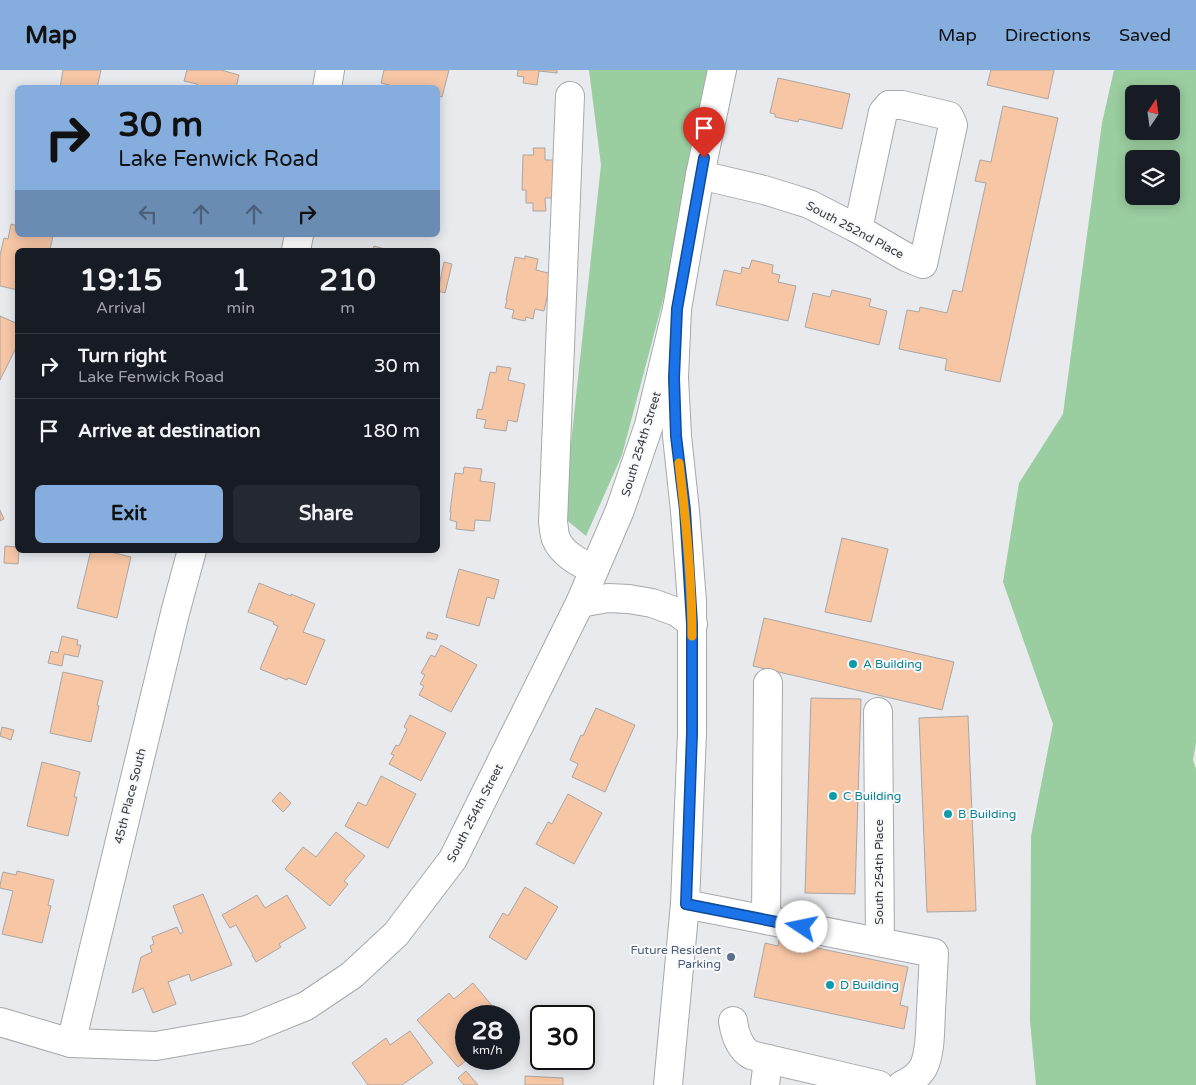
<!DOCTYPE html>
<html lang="en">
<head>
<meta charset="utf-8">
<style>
  body { margin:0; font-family:"Varela Round",sans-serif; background:#242831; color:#f1f3f6; height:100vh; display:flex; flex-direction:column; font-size:19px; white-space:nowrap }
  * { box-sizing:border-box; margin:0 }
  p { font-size:16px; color:#9ea1a6 }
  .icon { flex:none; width:28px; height:28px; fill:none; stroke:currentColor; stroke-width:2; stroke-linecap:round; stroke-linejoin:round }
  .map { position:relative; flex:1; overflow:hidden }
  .sheet { position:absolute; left:15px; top:178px; width:425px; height:305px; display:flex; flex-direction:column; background:#171b24; border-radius:8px; box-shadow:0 2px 12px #0003 }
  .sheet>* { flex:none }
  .top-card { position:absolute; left:15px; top:15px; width:425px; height:152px; border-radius:8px; box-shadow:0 2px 12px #0003; background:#85aedf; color:#111; overflow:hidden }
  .needle { width:32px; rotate:13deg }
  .tools { position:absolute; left:1125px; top:15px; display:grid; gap:10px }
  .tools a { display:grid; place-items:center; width:55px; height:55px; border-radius:8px; background:#171b24; box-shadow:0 2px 12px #0003; font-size:25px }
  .speed { position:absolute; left:455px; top:935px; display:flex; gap:10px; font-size:25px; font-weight:700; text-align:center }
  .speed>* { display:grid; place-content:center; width:65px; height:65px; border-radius:50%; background:#171b24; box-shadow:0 2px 12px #0003; line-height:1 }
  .speed small { font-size:12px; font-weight:400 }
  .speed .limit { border:2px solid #111; border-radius:8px; background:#fff; color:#111 }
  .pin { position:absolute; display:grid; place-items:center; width:42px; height:42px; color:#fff; margin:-51px -21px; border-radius:50% 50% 50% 0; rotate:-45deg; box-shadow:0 0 5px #0007 }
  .pin .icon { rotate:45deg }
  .me { position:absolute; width:55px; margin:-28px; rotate:281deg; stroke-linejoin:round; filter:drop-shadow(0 0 4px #0008) }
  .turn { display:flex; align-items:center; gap:18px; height:105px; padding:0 20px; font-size:22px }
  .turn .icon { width:65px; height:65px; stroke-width:2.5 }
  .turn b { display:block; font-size:35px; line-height:42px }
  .lanes { display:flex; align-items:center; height:48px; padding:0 20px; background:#0003; justify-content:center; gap:25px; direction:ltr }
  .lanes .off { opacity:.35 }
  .eta { display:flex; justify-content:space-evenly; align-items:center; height:85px; text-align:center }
  .eta b { font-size:30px; font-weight:800; line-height:35px }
  .cta { display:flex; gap:10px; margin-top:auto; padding:10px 20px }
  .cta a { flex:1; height:58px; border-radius:8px; background:#85aedf; color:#111; font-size:20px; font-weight:800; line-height:58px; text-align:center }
  .cta a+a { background:#242831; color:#f1f3f6 }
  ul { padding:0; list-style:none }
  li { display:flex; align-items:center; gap:15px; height:65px; padding:0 20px; border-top:1px solid #363941 }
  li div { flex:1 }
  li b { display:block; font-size:19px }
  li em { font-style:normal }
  header { display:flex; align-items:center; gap:30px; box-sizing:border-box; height:70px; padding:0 25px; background:#85aedf; color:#111 }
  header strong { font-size:24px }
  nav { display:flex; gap:28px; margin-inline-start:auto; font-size:18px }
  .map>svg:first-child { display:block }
  .green { fill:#9acd9f; fill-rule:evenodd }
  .building { fill:#f7c6a5; stroke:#aaa6a4 }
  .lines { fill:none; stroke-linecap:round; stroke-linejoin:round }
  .minor-casing { stroke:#a7a8ac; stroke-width:30 }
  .minor { stroke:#fff; stroke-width:28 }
  .route-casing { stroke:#114b97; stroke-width:12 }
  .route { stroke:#1a73e8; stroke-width:9 }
  .slow { stroke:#f59e0b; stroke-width:9 }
  .culture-dot { fill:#0f9aa8; stroke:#f6f8fc; stroke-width:2 }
  .service-dot { fill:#5c6f8a; stroke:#f6f8fc; stroke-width:2 }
  .labels { text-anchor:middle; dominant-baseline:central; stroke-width:4; stroke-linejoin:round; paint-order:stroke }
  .street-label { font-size:12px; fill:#38383a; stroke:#f6f8fc }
  .culture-label { font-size:12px; fill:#0d838f; stroke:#f6f8fc; text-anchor:start }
  .service-label { font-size:12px; fill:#4e5e75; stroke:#f6f8fc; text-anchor:end }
</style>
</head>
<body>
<header>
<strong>Map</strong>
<nav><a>Map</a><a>Directions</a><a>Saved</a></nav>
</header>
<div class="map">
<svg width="1196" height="1015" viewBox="0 0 1196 1015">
  <rect width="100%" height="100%" fill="#e8eaee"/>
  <g class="green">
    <polygon points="589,0 707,0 666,219 622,385 586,466 563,447 601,95"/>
    <path d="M1114,0h82v673l-3,17 3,9v316h-160l-6,-64 1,-185 22,-112 -50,-142 16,-99 44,-69 39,-291zM1134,24h37v37h-37zM1134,89h37v37h-37z"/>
  </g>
  <g class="building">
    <polygon points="63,0 101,0 97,18 60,18"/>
    <polygon points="187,0 221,0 239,5 236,18 196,18 197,14 184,11"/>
    <polygon points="384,0 449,0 442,27 438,26 438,18 401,18 381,13"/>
    <polygon points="518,0 557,0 557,3 539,1 537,15 523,13 524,7 517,6"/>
    <polygon points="991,0 1054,0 1048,29 987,15"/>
    <polygon points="778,8 850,24 842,59 799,49 798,52 775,47 775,44 770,43"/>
    <polygon points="1003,36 1058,48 1000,312 945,300 947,289 899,279 907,240 919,242 920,237 947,243 953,220 962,222 986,113 975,111 980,90 991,92"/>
    <polygon points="533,78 545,78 545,90 562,90 562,128 545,128 546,141 533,141 533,133 526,133 526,120 522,120 523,85 534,85"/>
    <polygon points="11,154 18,156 18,165 53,165 50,180 18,180 18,220 0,216 0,185 4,168 8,169"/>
    <polygon points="374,176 388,180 373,180"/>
    <polygon points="525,186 538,189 536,200 552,204 544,241 535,239 533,249 526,247 525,251 512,248 514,240 505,238 507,230 506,230 515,187 525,189"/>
    <polygon points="752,190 773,195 772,203 780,205 778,212 796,216 788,251 716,235 724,200 741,204 742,197 749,199"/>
    <polygon points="444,192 452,194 445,223 438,221"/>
    <polygon points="832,220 871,229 869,236 887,241 879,275 805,257 813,223 830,227"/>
    <polygon points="0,246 18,254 18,274 0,310"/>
    <polygon points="497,296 511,298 508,310 525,314 517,352 508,350 506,361 484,358 486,350 476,348 478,339 482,340 490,302 496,303"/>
    <polygon points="464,397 482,399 480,411 495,413 490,451 475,450 474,461 456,459 457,452 450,450 451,442 450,442 455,403 463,404"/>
    <polygon points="0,440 4,449 0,451"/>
    <polygon points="842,468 888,479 871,552 825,542"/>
    <polygon points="5,476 18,477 18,480 19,480 18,494 4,493"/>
    <polygon points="91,480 103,480 131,487 117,548 77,538"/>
    <polygon points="459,499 499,510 494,529 487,527 479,556 446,547"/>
    <polygon points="259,513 291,526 291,524 315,534 303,562 325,570 306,615 288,608 287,610 260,599 278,556 273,554 274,552 248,542"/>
    <polygon points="764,548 954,592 942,640 753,596"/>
    <polygon points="428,562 438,565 436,570 426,568"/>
    <polygon points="62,566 78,570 77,575 81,575 78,587 64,584 62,596 48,593 51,581 58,583"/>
    <polygon points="441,575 477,595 451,642 419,625 424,616 420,614 425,605 421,603 431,585 435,587"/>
    <polygon points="63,602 103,611 97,635 99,636 91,672 50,663"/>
    <polygon points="811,628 861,629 855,824 805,823"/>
    <polygon points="596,638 635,655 605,722 572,707 578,694 570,690 581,665 583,666"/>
    <polygon points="410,645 446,663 421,711 389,694 394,685 391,684 396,675 399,676 407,659 404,657"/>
    <polygon points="968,646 976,841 927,842 919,648"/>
    <polygon points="2,657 14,660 11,670 0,666"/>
    <polygon points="42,692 80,702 74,727 77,727 68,766 27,756"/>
    <polygon points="381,706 416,724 388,778 345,756 358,732 366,736"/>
    <polygon points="280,722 291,733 283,742 272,731"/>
    <polygon points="568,724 602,743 574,794 536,774 548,752 552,754"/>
    <polygon points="336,762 365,786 344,811 348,814 330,836 285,799 303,777 316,787"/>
    <polygon points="17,801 54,810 48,835 51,836 42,873 2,864 13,821 0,818 0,815 3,802 16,805"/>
    <polygon points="525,817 558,837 526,890 489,867 503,843 508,846"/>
    <polygon points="203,824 232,895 191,911 189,904 168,912 176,934 153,943 143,918 132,923 141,887 152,882 150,876 154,874 152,867 177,857 180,864 183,862 173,836"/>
    <polygon points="257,825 265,838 287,825 306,858 279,874 281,877 256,892 252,885 253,885 236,855 230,858 222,845"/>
    <polygon points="779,870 908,897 900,935 908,937 904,959 754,927 765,873 778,876"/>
    <polygon points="473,913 499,944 496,946 466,946 466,989 468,989 458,997 417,950 449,923 454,929"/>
    <polygon points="410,961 433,993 402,1015 368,1015 352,993 386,968 390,975"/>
    <polygon points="466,1001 478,1015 464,1015 458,1008"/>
    <polygon points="525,1006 563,1008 563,1015 525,1015"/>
  </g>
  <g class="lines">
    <defs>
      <g id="minor">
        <polyline points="327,18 330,0"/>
        <path d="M570,26l-17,426c1,5 1,12 3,17 6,15 24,24 38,31"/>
        <polyline points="700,105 764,120 790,128 809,134 852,156 858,159 906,187 923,194 953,55 949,46 902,35 889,35 883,42 858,159"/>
        <polyline points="296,180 299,165"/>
        <polyline points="580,533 608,528 629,529 652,533 677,542 693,554"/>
        <polyline points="878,642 880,872"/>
        <path d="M685,834l249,49c-1,19 -2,39 -3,58 -1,17 0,42 -8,57 -5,8 -12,13 -21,17"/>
        <polyline points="766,850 768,613"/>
        <path d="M733,951c2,14 6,27 18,34l128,30"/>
        <polyline points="0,952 71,973 156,976 247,960 306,936 352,905 396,864 453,789 580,533 620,440 649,355 677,239"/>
        <polyline points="71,973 175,543 192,480"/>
        <polyline points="668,1015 685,834 692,663 692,532 685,441 677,366 674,308 677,239 700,105 722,0"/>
        <polyline points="765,1015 768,989"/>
      </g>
    </defs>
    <use href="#minor" class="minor-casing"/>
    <use href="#minor" class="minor"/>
  </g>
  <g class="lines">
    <defs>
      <polyline id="route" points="704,88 677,239 674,308 676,366 685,440 692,554 692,663 686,834 802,857"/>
    </defs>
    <use href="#route" class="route-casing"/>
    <use href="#route" class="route"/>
    <path class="slow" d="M679,393c7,57 13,115 13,173"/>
  </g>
  <g class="culture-dot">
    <circle cx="853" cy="594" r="5"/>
    <circle cx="833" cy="726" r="5"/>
    <circle cx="948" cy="744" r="5"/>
    <circle cx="830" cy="915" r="5"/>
  </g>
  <circle class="service-dot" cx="731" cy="887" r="5"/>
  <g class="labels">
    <g class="street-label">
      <text transform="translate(855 160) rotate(28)">South 252nd Place</text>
      <text transform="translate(641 374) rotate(-73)">South 254th Street</text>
      <text transform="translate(130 726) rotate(-76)">45th Place South</text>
      <text transform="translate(475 743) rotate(-63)">South 254th Street</text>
      <text transform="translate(879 802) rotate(-90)">South 254th Place</text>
    </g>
    <g class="culture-label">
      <text x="863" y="594">A Building</text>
      <text x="843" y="726">C Building</text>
      <text x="958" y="744">B Building</text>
      <text x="840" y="915">D Building</text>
    </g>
    <g class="service-label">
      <text x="721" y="880">Future Resident<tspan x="721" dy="14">Parking</tspan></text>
    </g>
  </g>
</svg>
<div class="tools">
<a><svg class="needle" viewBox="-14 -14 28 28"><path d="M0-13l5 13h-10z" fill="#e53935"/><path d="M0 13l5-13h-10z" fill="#9ea1a6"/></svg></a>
<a><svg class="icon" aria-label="layers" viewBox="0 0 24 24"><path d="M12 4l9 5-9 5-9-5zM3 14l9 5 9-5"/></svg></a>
</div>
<div class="speed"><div>28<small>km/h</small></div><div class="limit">30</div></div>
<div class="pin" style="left:704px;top:88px;background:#d93025"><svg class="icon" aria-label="arrive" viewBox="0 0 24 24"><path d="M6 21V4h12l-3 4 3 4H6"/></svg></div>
<svg class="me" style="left:802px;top:857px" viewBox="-20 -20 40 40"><circle r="19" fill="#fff"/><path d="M0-13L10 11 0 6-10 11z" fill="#1a73e8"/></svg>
<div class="top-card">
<div class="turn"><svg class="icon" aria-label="right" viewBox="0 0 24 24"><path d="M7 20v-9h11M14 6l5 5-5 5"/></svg><div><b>30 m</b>Lake Fenwick Road</div></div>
<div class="lanes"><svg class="icon off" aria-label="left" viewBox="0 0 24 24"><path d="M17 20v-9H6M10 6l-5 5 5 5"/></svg><svg class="icon off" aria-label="ahead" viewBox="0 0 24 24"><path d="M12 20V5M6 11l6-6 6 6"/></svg><svg class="icon off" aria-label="ahead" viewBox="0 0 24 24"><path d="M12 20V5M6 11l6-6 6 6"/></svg><svg class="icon" aria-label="right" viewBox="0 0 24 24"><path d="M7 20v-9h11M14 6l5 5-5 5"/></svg></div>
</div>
<section class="sheet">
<div class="eta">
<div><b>19:15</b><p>Arrival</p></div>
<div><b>1</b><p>min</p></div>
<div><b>210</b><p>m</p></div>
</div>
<ul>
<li><svg class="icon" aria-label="right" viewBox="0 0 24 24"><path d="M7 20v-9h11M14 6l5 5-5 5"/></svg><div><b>Turn right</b><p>Lake Fenwick Road</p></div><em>30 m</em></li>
<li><svg class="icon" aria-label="arrive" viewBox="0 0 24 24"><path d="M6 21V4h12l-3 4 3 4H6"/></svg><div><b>Arrive at destination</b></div><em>180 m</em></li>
</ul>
<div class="cta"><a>Exit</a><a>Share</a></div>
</section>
</div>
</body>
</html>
